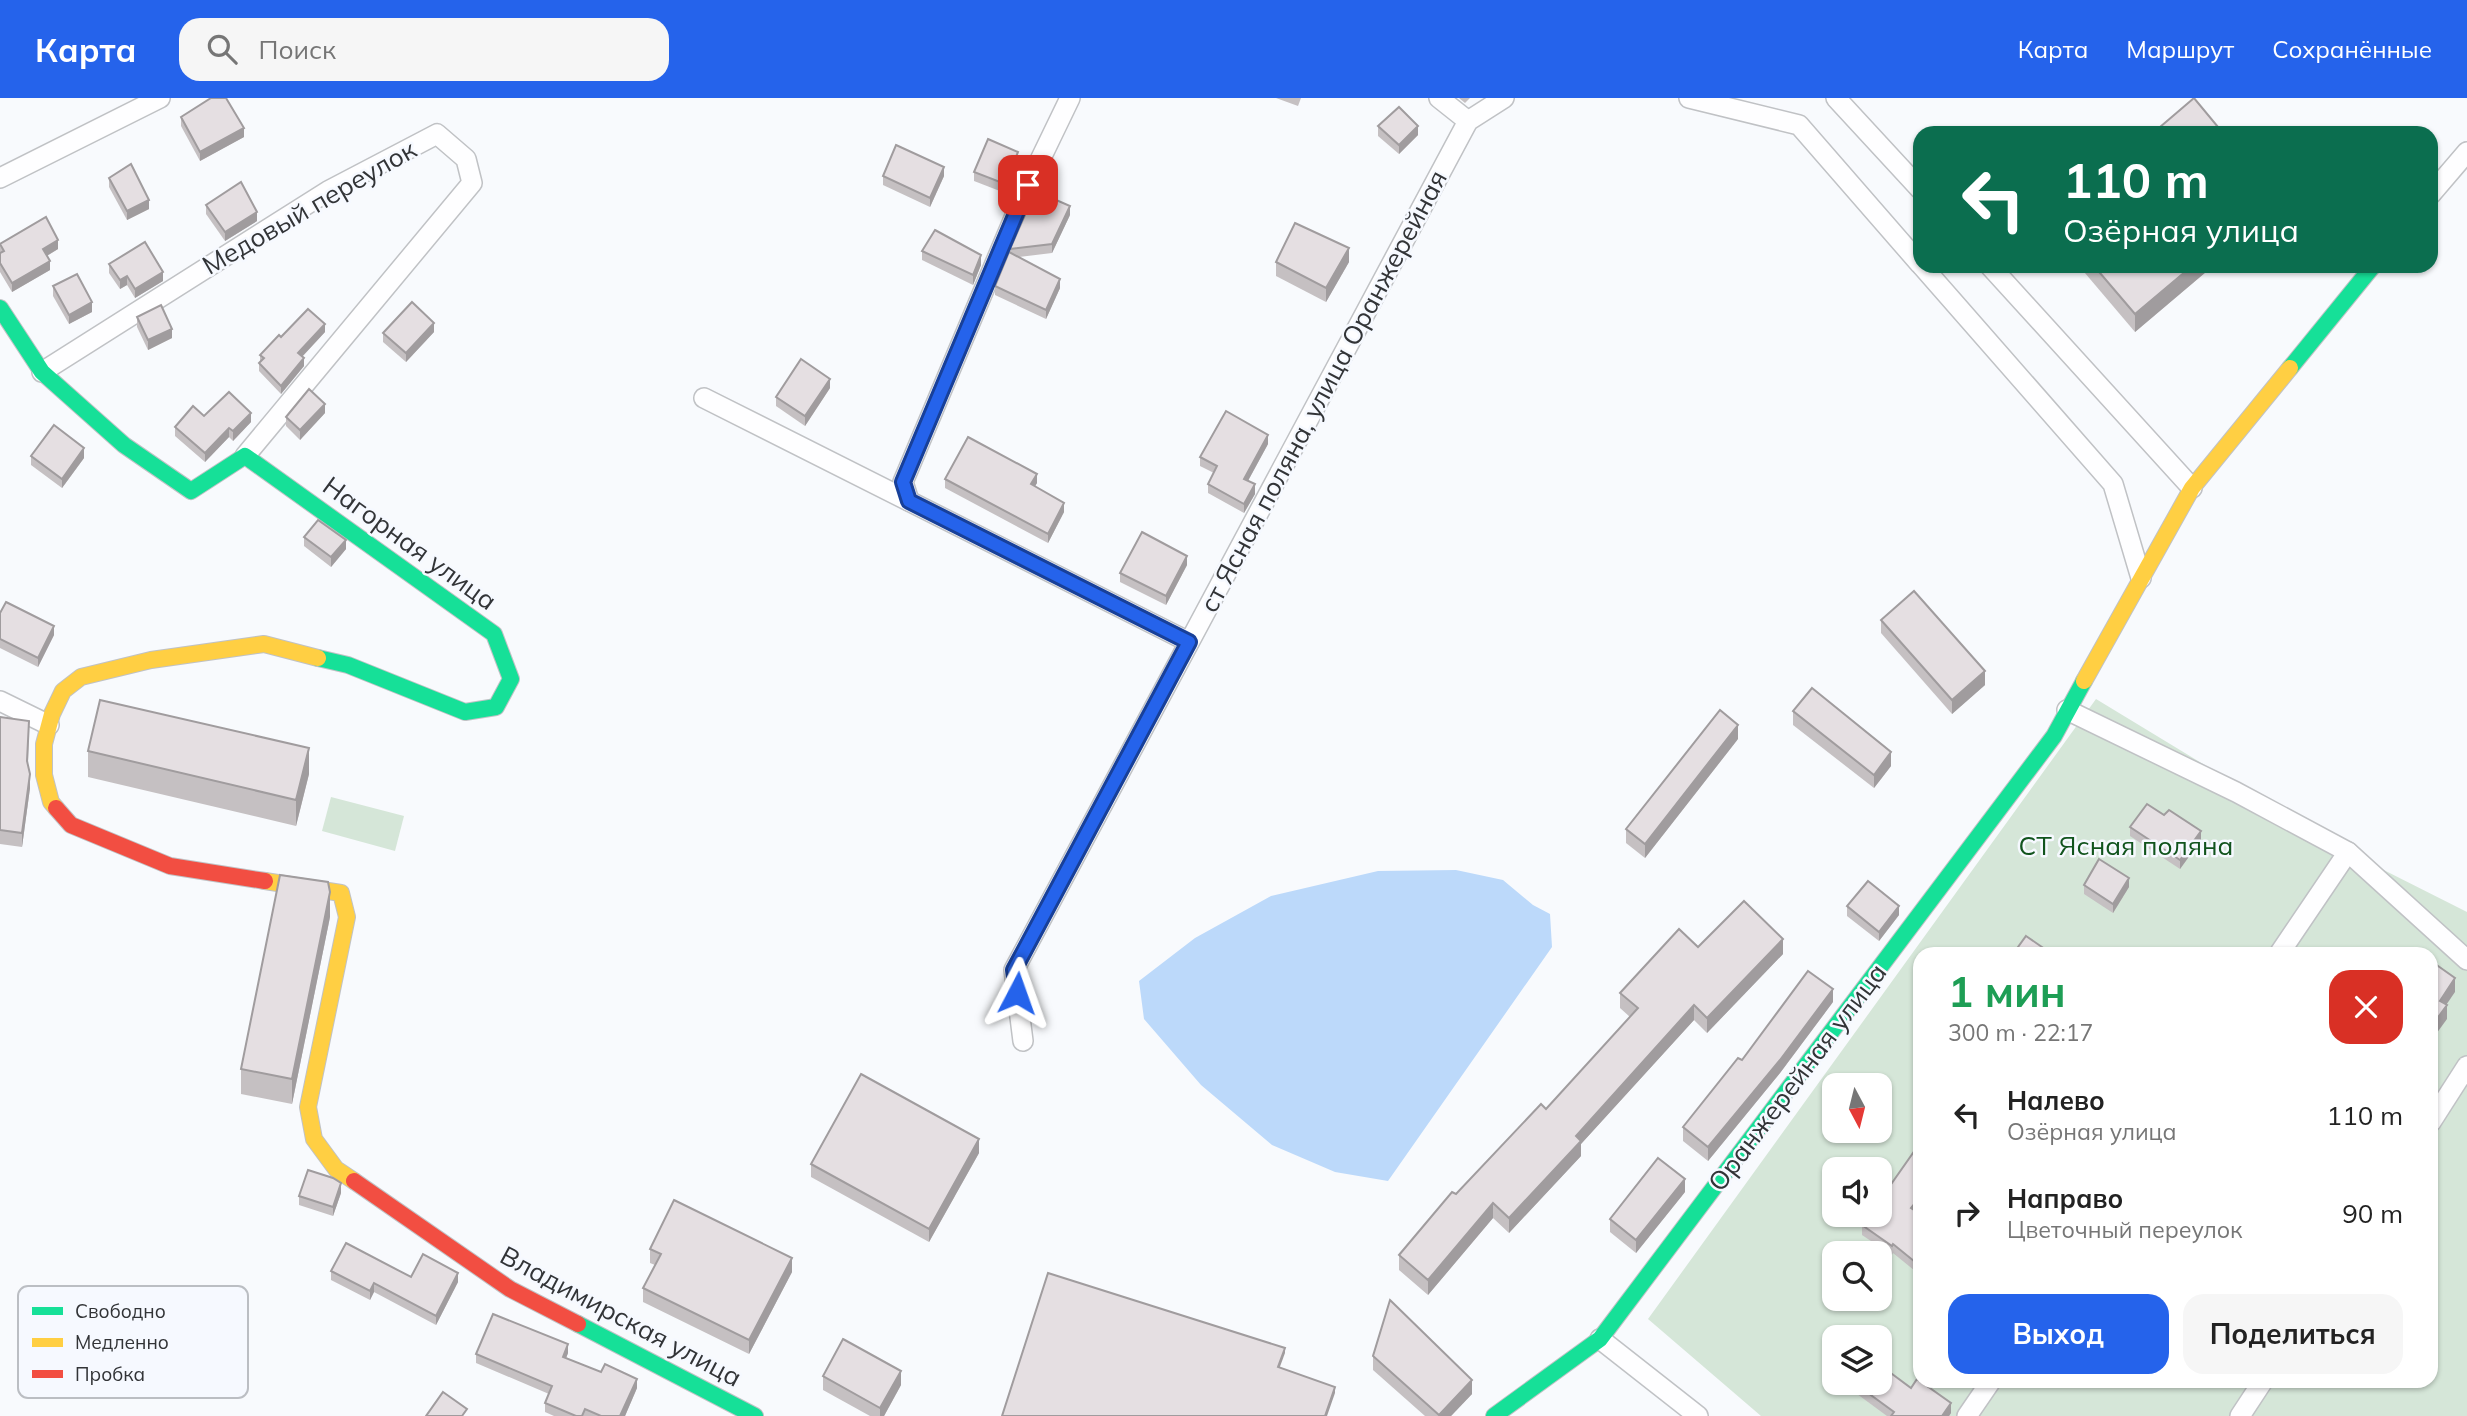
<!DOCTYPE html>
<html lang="ru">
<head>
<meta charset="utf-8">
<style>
  body { margin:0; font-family:Mulish,sans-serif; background:#f6f6f6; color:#222; height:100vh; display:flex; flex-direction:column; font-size:26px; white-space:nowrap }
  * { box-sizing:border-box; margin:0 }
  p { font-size:23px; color:#767676 }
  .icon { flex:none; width:38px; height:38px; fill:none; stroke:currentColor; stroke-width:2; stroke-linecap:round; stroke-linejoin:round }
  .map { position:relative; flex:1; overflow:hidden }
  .side { position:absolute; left:1913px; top:849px; width:525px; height:441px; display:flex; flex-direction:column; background:#fff; border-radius:21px; box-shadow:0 2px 5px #0004 }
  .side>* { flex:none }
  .hud { position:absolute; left:1913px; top:28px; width:525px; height:147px; border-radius:21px; box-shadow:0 2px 5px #0004; background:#0b6e4f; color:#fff; overflow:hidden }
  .needle { width:46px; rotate:173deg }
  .buttons { position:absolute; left:1822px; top:975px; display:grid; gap:14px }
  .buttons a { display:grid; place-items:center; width:70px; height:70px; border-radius:14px; background:#fff; box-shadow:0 2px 5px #0004; font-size:35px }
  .pin { position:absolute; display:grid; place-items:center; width:60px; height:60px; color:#fff; margin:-30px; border-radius:14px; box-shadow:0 4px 10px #0006 }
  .me { position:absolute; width:77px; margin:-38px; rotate:4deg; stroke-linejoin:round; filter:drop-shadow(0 0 5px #0008) }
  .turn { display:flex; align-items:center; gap:24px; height:147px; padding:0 35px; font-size:32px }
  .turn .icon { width:91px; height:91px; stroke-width:2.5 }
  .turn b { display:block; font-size:49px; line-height:60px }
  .round { display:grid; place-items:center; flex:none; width:74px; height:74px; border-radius:21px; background:#f6f6f6 }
  .head { display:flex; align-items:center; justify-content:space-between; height:119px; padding:0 35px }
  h1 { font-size:42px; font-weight:700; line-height:52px; color:#1e9e55 }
  .primary-button { display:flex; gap:14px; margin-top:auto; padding:14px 35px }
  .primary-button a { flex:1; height:80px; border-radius:21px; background:#2563eb; color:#fff; font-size:28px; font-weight:700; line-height:80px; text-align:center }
  .primary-button a+a { background:#f6f6f6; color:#222 }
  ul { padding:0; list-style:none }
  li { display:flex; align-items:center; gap:21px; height:98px; padding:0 35px }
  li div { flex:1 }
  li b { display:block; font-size:26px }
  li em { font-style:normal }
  header { display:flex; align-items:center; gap:42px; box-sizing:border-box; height:98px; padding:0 35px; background:#2563eb; color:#fff }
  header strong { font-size:33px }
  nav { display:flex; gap:38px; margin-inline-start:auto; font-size:24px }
  .search { width:490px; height:63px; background:#f6f6f6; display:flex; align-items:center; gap:18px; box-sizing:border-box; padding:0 24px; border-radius:21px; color:#767676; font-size:26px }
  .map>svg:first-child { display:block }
  .green { fill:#d5e6d8; fill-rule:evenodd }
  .water { fill:#bcd9fa }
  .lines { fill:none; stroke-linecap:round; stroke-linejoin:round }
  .street-casing { stroke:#c0c2c5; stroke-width:22 }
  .fast-casing { stroke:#c0c2c5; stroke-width:18 }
  .slow-casing { stroke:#c0c2c5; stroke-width:18 }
  .jam-casing { stroke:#c0c2c5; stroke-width:18 }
  .street { stroke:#fefeff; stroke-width:19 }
  .fast { stroke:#16e098; stroke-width:16 }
  .slow { stroke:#ffcf43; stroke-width:16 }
  .jam { stroke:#f24e42; stroke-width:16 }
  .wall { fill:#c5c0c2 }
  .shaded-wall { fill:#a09c9e }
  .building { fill:#e5dfe2; stroke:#a09c9e; stroke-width:2 }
  .route-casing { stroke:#184099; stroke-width:18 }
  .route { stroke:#2563eb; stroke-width:12 }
  .labels { text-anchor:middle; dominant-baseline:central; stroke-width:5; stroke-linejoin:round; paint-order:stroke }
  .street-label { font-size:26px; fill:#323437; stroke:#f6f9ff }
  .park-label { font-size:26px; fill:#11541d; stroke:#f6f9ff }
  .key { fill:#f6f9ff; stroke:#bbbec3; stroke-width:2 }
  .key-label { font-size:19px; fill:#323437 }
</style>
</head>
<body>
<header>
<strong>Карта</strong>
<div class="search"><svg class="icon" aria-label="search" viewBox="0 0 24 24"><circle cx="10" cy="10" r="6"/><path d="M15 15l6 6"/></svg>Поиск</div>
<nav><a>Карта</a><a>Маршрут</a><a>Сохранённые</a></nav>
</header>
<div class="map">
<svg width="2467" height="1318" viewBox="0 0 2467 1318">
  <rect width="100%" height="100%" fill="#f8fafd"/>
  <g class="green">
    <path d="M2096,601l252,153 119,60v504h-706l-113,-97zM1920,856h511v427h-511zM1834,987h46v45h-46zM1834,1071h46v45h-46zM1834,1155h46v45h-46zM1834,1239h46v45h-46z"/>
    <polygon points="331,699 404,718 395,753 322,733"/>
  </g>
  <polygon class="water" points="1456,772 1503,782 1533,807 1550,816 1552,849 1388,1083 1335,1074 1272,1047 1201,987 1144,921 1139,883 1195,840 1271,798 1378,773"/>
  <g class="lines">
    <defs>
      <g id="street">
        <polyline points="1439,0 1468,23"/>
        <polyline points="1689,0 1799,27 1920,166"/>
        <polyline points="1836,0 1920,91"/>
        <polyline points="0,80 160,0"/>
        <polyline points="2431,96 2467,54"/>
        <polyline points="1922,168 2113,386 2141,480"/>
        <polyline points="1990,168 2192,390"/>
        <polyline points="42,274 328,93 437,36 466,61 472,85 245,358"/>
        <polyline points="704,300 1189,544"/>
        <polyline points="909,403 903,384 1028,87 1070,0"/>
        <polyline points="0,603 49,627"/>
        <polyline points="2067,612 2236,694 2348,754 2467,862"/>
        <polyline points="2279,856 2348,754"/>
        <polyline points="1023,943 1014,872 1468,23 1504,0"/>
        <polyline points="2431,1024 2467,968"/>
        <polyline points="1600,1241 1698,1318"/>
        <polyline points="1967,1318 1991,1283"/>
        <polyline points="2240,1318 2263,1283"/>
      </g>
      <g id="fast">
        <polyline points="0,210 42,274 124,347 191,393 245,358 494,536 511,581 496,609 465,614 348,567 318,560"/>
        <polyline points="2290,270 2373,168"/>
        <polyline points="578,1226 755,1318"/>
        <polyline points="1494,1318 1600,1241 2054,638 2084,583"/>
      </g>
      <g id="slow">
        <polyline points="2084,583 2192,390 2290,270"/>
        <polyline points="56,710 51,704 44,677 44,646 52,616 63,593 81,579 151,562 264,546 318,560"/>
        <polyline points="265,783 341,795 347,819 308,1009 314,1041 336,1071 354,1083"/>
      </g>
      <g id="jam">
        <polyline points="56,710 71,727 170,768 265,783"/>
        <polyline points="354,1083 510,1191 578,1226"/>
      </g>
    </defs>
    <use href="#street" class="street-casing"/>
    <use href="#fast" class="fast-casing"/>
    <use href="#slow" class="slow-casing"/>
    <use href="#jam" class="jam-casing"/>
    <use href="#street" class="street"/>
    <use href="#fast" class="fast"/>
    <use href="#slow" class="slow"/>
    <use href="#jam" class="jam"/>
  </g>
  <g class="wall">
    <polygon points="1276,0 1301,0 1298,8"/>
    <polygon points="1459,0 1470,0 1465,5"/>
    <polygon points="181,19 244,39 200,63 181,28"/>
    <polygon points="1378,28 1418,37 1399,56 1378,38"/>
    <polygon points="1018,63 1005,95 974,83 974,74"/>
    <polygon points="883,78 944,78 930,109 883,87"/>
    <polygon points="109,80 149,111 127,122 109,89"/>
    <polygon points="206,107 257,123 225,143 206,116"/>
    <polygon points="1070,117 1052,155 1019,159 1060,190 1046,221 995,197 995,188 1010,154 1010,151"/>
    <polygon points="0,146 58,151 47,158 50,172 12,194 0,174"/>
    <polygon points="922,153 981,167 973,187 922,162"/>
    <polygon points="1276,164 1349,164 1326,204 1276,178"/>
    <polygon points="109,166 163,183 135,200 127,187 120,191 109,175"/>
    <polygon points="2079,168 2213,168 2135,234"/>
    <polygon points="53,188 92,214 69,226 53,198"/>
    <polygon points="137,219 172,240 148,252 137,229"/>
    <polygon points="325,234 302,259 304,268 281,296 259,273 259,265 260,264 260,257 281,239"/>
    <polygon points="434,234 406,264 383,244 383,235"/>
    <polygon points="830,290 805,328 776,308 776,299"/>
    <polygon points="325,315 300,342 286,328 286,319"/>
    <polygon points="204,318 251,324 233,343 229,339 205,364 175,338 175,329"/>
    <polygon points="1268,346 1248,383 1255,396 1244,415 1208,395 1208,386 1214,375 1200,368 1200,359"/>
    <polygon points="31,358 84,360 62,390 31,367"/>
    <polygon points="945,381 1037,385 1035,388 1064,414 1048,445 945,390"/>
    <polygon points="304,439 346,451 331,469 304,448"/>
    <polygon points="1187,467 1166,507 1120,484 1120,475"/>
    <polygon points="0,515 54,537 38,569 0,550"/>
    <polygon points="1881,522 1985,587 1952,616 1881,535"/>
    <polygon points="1793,613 1891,668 1874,690 1793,627"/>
    <polygon points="0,619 29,637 28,666 30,690 22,749 0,746"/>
    <polygon points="1738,641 1645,760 1626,745 1626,731"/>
    <polygon points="88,653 309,676 296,728 88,679"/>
    <polygon points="2130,729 2201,742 2180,771 2130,738"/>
    <polygon points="2084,787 2129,789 2113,815 2084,796"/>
    <polygon points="1847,808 1899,817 1879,843 1847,818"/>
    <polygon points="330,819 292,1006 241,996 241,971"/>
    <polygon points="1698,849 1783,856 1707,935 1694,922 1581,1046 1581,1058 1509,1135 1493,1120 1428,1197 1399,1172 1399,1157 1456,1096 1546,1011 1630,919 1620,910 1620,895"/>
    <polygon points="1833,904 1780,975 1708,1063 1683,1043 1683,1029 1742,962"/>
    <polygon points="979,1055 929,1144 811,1079 811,1066"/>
    <polygon points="1685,1094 1636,1155 1610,1134 1610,1121"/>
    <polygon points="341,1095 333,1118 299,1107 299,1098"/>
    <polygon points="1920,1108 1916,1114 1920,1116 1920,1177 1893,1155 1892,1157 1862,1137 1862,1127"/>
    <polygon points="650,1151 792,1174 749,1256 643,1204 643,1190 655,1167 650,1165"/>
    <polygon points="331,1173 411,1179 458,1184 436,1227 374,1194 370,1202 331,1182"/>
    <polygon points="568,1255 566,1260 637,1290 625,1318 554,1318 545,1314 545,1305 549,1296 476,1265 476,1256"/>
    <polygon points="1373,1258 1472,1296 1451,1318 1425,1318 1373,1272"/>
    <polygon points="823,1278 901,1287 884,1318 870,1318 823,1292"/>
    <polygon points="1853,1284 1911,1290 1951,1315 1949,1318 1887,1318 1853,1293"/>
  </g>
  <g class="shaded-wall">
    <polygon points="1418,28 1418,37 1399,56 1399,47"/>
    <polygon points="244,30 244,39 200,63 200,54"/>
    <polygon points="1018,54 1018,63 1005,95 1005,86"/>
    <polygon points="944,69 944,78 930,109 930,100"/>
    <polygon points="149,102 149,111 127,122 127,113"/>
    <polygon points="1070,108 1070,117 1052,155 1052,146"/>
    <polygon points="257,114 257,123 225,143 225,134"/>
    <polygon points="58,142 58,151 43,160 43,151"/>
    <polygon points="1349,150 1349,164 1326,204 1326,190"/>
    <polygon points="981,157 981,167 973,187 973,177"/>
    <polygon points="50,163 50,172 12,194 12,185"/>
    <polygon points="2192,168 2213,168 2135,234 2135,216"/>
    <polygon points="163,174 163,183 135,200 135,191"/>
    <polygon points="127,178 127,187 120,191 120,182"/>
    <polygon points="1060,181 1060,190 1046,221 1046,212"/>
    <polygon points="92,204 92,214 69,226 69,217"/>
    <polygon points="434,225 434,234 406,264 406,255"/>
    <polygon points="325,226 325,234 298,263 298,255"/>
    <polygon points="172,231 172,240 148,252 148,242"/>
    <polygon points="304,260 304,268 281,296 281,288"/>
    <polygon points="830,281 830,290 805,328 805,318"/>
    <polygon points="325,306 325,315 300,342 300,332"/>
    <polygon points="251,315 251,324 233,343 233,333"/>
    <polygon points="229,330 229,339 205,364 205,355"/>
    <polygon points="1268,337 1268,346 1244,390 1244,381"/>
    <polygon points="84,350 84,360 62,390 62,381"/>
    <polygon points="1037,376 1037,385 1031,395 1031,386"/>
    <polygon points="1255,386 1255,396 1244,415 1244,406"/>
    <polygon points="1064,405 1064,414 1048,445 1048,436"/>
    <polygon points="346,442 346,451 331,469 331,459"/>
    <polygon points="1187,458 1187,467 1166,507 1166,498"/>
    <polygon points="54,528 54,537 38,569 38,560"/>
    <polygon points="1985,573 1985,587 1952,616 1952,602"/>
    <polygon points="1738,627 1738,641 1645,760 1645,746"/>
    <polygon points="309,650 309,676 296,728 296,702"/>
    <polygon points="1891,654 1891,668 1874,690 1874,677"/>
    <polygon points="30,676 30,690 22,749 22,735"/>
    <polygon points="2201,733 2201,742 2180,771 2180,762"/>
    <polygon points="2129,780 2129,789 2113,815 2113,806"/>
    <polygon points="330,794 330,819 292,1006 292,981"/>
    <polygon points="1899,808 1899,817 1879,843 1879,834"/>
    <polygon points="1783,841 1783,856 1707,935 1707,920"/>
    <polygon points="2455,880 2455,894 2440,916 2440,903"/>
    <polygon points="1833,891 1833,904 1780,975 1708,1063 1708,1049"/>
    <polygon points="1694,907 1694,922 1581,1046 1581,1058 1509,1135 1509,1120 1576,1038"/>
    <polygon points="2447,907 2447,921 2431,943 2431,929"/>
    <polygon points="979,1041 979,1055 929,1144 929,1131"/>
    <polygon points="1685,1081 1685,1094 1636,1155 1636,1142"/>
    <polygon points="341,1085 341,1095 333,1118 333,1109"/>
    <polygon points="1920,1099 1920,1108 1911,1120 1911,1110"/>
    <polygon points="1493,1105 1493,1120 1428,1197 1428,1182"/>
    <polygon points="792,1160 792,1174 749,1256 749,1242"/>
    <polygon points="458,1175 458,1184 436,1227 436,1218"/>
    <polygon points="374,1185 374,1194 370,1202 370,1193"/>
    <polygon points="568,1246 568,1255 563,1268 563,1259"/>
    <polygon points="1285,1250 1285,1255 1278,1274 1278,1269"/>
    <polygon points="901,1273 901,1287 884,1318 880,1318 880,1310"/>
    <polygon points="637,1281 637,1290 625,1318 620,1318"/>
    <polygon points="1472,1282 1472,1296 1451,1318 1439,1318"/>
    <polygon points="1335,1289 1335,1295 1327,1318 1325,1318"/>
    <polygon points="1951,1305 1951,1315 1949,1318 1942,1318"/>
  </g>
  <g class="building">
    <polygon points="211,0 226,0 244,30 200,54 181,19"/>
    <polygon points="2194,0 2223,35 2153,35"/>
    <polygon points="1399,9 1418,28 1399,47 1378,28"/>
    <polygon points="988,41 1018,54 1005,86 974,74"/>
    <polygon points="896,47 944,69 930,100 883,78"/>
    <polygon points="131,66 149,102 127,113 109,80"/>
    <polygon points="241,84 257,114 225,134 206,107"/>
    <polygon points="1047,98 1070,108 1052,146 1010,151 1032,101 1044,106"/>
    <polygon points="46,119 58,142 43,151 50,163 12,185 0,165 0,155 4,153 0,146"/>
    <polygon points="1295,125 1349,150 1326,190 1276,164"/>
    <polygon points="935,132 981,157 973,177 922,153"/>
    <polygon points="145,144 163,174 135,191 127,178 120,182 109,166"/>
    <polygon points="1009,154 1060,181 1046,212 995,188"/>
    <polygon points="2094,168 2192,168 2135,216"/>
    <polygon points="77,176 92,204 69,217 53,188"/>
    <polygon points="412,204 434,225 406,255 383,235"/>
    <polygon points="161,207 172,231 148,242 137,219"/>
    <polygon points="308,211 325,226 298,255 304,260 281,288 259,265 264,260 260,257 279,237 281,239"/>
    <polygon points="801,261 830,281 805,318 776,299"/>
    <polygon points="309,291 325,306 300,332 286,319"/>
    <polygon points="229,294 251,315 233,333 229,330 205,355 175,329 193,308 204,318"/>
    <polygon points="1226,313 1268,337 1244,381 1255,386 1244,406 1208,386 1217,368 1200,359"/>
    <polygon points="54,327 84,350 62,381 31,358"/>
    <polygon points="968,339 1037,376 1031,386 1064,405 1048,436 945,381"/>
    <polygon points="318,422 346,442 331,459 304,439"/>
    <polygon points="1142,434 1187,458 1166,498 1120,475"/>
    <polygon points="1914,493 1985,573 1952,602 1881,522"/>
    <polygon points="6,504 54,528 38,560 0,541 0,515"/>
    <polygon points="1812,590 1891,654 1874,677 1793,613"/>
    <polygon points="100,602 309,650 296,702 88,653"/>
    <polygon points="1720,612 1738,627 1645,746 1626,731"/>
    <polygon points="0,619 29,623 27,663 30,676 22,735 0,732"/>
    <polygon points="2147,706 2164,717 2169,712 2201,733 2180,762 2130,729"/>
    <polygon points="2099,761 2129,780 2113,806 2084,787"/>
    <polygon points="280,777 328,784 330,794 292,981 241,971"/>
    <polygon points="1868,783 1899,808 1879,834 1847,808"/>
    <polygon points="1744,803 1783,841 1707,920 1694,907 1576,1038 1581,1043 1509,1120 1493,1105 1428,1182 1399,1157 1452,1094 1456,1096 1541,1006 1546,1011 1638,910 1620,895 1679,831 1698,849"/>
    <polygon points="2026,838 2052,856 2013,856"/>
    <polygon points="2431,863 2455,880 2440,903 2447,907 2431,929"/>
    <polygon points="1808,873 1833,891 1780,962 1708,1049 1683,1029 1738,960 1742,962"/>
    <polygon points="861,976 979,1041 929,1131 811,1066"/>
    <polygon points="1920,1045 1920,1099 1911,1110 1920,1116 1920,1168 1893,1146 1892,1148 1862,1127 1869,1116 1880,1116 1880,1102"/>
    <polygon points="1658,1060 1685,1081 1636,1142 1610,1121"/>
    <polygon points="308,1072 333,1080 341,1085 333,1109 299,1098"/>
    <polygon points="674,1102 792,1160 749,1242 643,1190 661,1156 650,1151"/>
    <polygon points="346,1145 411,1179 423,1156 458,1175 436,1218 374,1185 370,1193 331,1173"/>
    <polygon points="1048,1175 1285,1250 1278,1269 1335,1289 1325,1318 1002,1318"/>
    <polygon points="1390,1202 1472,1282 1439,1317 1373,1258"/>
    <polygon points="493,1216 568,1246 563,1259 601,1274 605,1266 637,1281 620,1318 601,1318 585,1311 582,1318 576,1318 545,1305 552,1288 476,1256"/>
    <polygon points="843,1241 901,1273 880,1310 823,1278"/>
    <polygon points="1880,1267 1911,1290 1917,1281 1951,1305 1942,1318 1891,1318 1894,1314 1853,1284 1880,1284"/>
    <polygon points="443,1294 467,1311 462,1318 426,1318"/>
  </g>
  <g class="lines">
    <defs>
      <polyline id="route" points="1017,895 1014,872 1189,544 909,403 903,384 1028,87"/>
    </defs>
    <use href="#route" class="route-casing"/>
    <use href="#route" class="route"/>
  </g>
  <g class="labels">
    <g class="street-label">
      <text transform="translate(309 109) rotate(-30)">Медовый переулок</text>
      <text transform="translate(1323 293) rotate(-62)">ст Ясная поляна, улица Оранжерейная</text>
      <text transform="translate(410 445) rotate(36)">Нагорная улица</text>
      <text transform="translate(1797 979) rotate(-53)">Оранжерейная улица</text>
      <text transform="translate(621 1218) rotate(28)">Владимирская улица</text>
    </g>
    <g class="park-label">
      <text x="2126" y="747">СТ Ясная поляна</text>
    </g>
  </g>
  <rect x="18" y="1188" width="230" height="112" rx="10" class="key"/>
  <rect x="32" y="1209" width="31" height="8" fill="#16e098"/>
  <rect x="32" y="1240" width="31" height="9" fill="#ffcf43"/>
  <rect x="32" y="1272" width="31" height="8" fill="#f24e42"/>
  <g class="key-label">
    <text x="75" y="1220">Свободно</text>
    <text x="75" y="1251">Медленно</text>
    <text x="75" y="1283">Пробка</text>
  </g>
</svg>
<div class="buttons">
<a><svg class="needle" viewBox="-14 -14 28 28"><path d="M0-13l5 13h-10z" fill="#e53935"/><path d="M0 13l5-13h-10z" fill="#767676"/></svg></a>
<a><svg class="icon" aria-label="sound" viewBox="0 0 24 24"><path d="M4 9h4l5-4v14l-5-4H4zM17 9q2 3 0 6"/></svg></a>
<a><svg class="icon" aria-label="search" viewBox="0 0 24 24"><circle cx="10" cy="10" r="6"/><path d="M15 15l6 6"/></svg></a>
<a><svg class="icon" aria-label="layers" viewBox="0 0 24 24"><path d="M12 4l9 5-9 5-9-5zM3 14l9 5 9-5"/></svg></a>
</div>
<div class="pin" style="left:1028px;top:87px;background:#d93025"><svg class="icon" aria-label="arrive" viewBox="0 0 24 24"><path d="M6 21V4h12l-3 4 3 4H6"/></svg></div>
<svg class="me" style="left:1017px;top:895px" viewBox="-20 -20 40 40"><path d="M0-17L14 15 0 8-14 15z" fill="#2563eb" stroke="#fff" stroke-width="4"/></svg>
<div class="hud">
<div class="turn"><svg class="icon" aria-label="left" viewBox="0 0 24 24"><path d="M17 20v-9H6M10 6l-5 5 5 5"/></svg><div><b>110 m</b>Озёрная улица</div></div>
</div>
<section class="side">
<div class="head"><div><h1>1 мин</h1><p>300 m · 22:17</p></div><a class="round" style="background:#d93025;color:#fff"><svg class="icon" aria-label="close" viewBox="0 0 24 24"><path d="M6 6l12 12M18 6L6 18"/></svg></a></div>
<ul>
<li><svg class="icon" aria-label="left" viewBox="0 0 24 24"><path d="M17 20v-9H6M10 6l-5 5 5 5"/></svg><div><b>Налево</b><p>Озёрная улица</p></div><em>110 m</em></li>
<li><svg class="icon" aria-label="right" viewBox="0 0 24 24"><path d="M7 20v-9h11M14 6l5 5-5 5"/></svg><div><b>Направо</b><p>Цветочный переулок</p></div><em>90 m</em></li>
</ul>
<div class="primary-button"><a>Выход</a><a>Поделиться</a></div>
</section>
</div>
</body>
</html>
